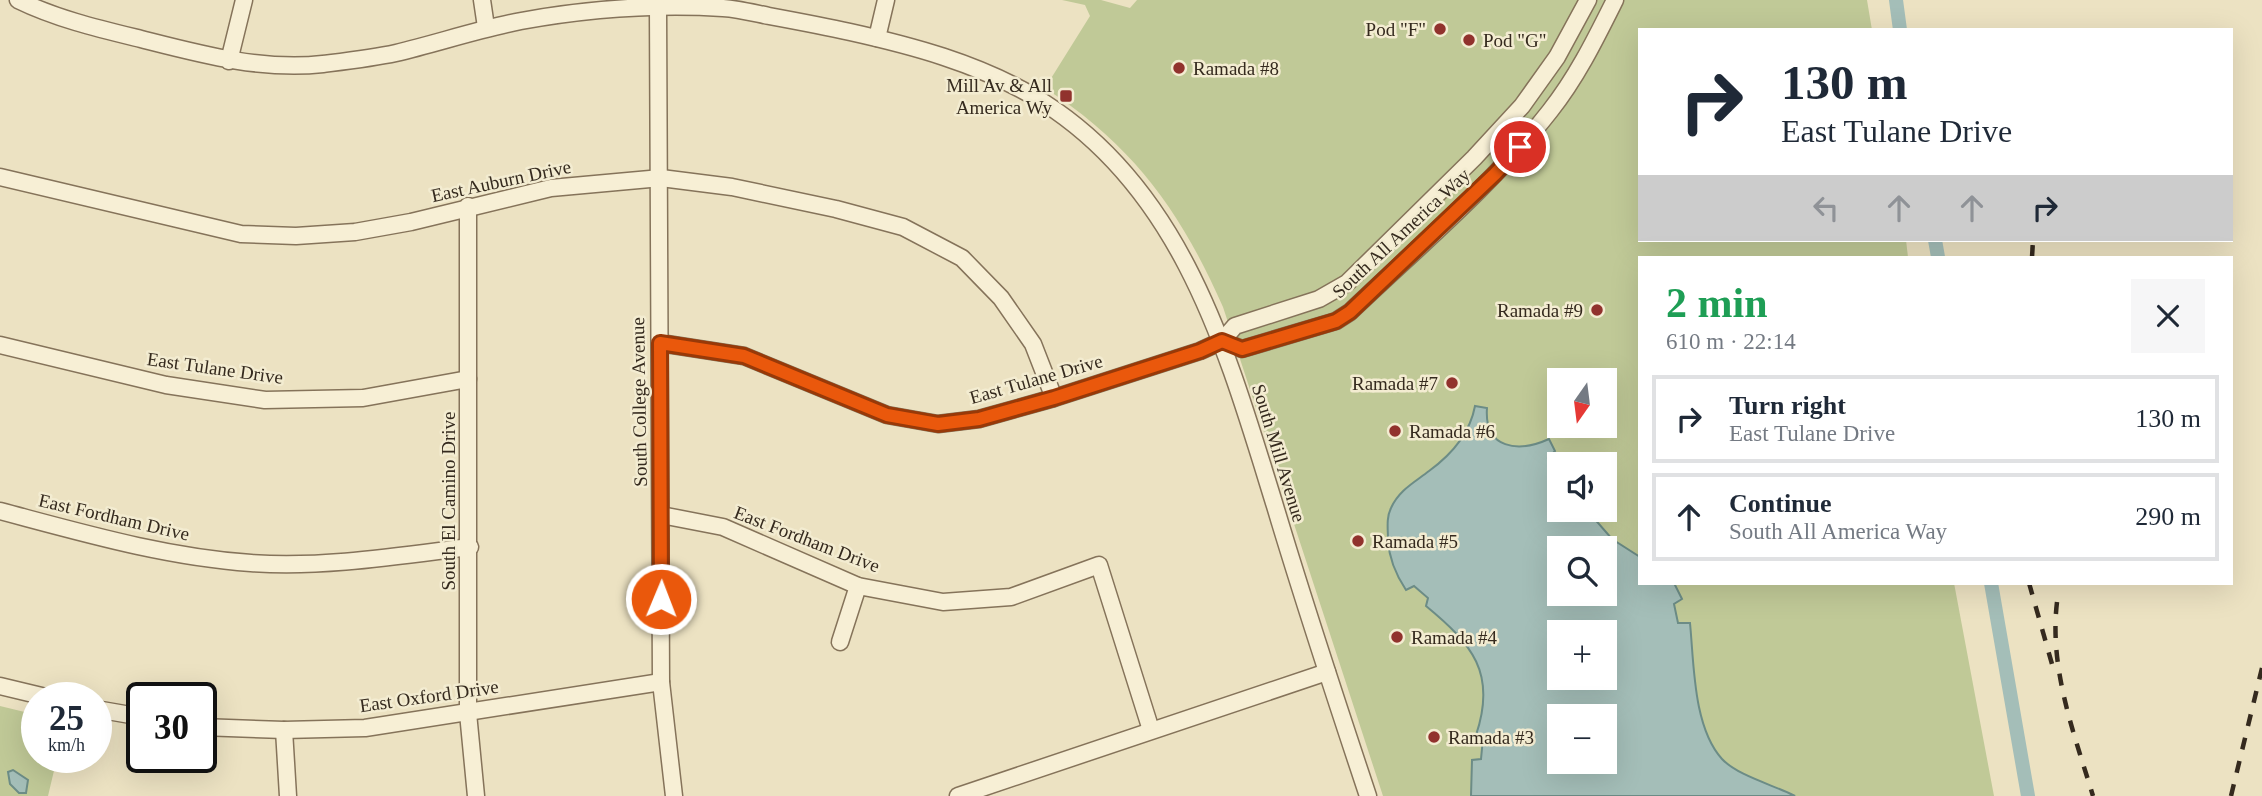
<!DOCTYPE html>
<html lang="en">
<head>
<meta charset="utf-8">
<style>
  body { margin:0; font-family:Georgia,serif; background:#f6f6f7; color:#1f2937; height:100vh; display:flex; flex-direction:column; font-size:26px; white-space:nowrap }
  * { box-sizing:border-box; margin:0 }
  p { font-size:23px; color:#747a83 }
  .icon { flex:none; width:38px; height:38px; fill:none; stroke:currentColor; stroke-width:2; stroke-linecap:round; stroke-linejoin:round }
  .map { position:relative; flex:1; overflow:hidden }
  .side { position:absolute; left:1638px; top:256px; width:595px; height:329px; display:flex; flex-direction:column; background:#fff; border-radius:0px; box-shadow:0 7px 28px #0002 }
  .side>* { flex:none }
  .top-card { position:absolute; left:1638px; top:28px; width:595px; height:214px; border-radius:0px; box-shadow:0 7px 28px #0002; background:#fff; color:#1f2937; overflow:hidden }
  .needle { width:46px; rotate:194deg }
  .controls { position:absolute; left:1547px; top:368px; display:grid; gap:14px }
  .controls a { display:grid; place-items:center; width:70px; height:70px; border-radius:0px; background:#fff; box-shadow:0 7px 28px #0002; font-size:35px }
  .speed { position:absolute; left:21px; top:682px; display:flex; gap:14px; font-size:35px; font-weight:700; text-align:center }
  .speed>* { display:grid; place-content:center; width:91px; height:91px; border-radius:50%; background:#fff; box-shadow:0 7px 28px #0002; line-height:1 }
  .speed small { font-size:18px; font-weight:400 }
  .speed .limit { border:4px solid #111; border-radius:10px; background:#fff; color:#111 }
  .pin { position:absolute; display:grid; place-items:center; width:60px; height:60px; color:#fff; margin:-30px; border:4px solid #fff; border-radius:50%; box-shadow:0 2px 7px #0007 }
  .me { position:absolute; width:77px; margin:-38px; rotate:1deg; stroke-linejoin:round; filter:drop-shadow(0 0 5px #0008) }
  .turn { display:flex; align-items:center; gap:24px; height:147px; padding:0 28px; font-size:32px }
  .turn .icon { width:91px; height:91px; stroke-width:2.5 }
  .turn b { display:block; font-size:49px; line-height:60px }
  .lanes { display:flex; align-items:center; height:66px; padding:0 28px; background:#0003; justify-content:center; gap:35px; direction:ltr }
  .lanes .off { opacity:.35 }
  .round { display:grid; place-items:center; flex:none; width:74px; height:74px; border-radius:0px; background:#f6f6f7 }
  .overview { display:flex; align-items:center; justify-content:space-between; height:119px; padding:0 28px }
  h1 { font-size:42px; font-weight:600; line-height:52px; color:#1e9e55 }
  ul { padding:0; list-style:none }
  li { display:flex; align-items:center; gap:21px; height:88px; margin:0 14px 10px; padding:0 14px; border:4px solid #e0e1e3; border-radius:0px }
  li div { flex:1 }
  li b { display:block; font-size:26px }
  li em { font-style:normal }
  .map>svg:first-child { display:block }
  .green { fill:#c0c997; fill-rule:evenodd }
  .water { fill:#a4beb8; stroke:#6c8c86; stroke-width:2; fill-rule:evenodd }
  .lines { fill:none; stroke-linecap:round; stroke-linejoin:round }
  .canal { stroke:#a4beb8; stroke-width:14 }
  .minor-casing { stroke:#85735a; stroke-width:19 }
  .minor { stroke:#f7efd5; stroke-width:16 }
  .rail { stroke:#352a1e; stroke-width:4.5; stroke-dasharray:12 12; stroke-linecap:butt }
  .route-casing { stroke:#983908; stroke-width:18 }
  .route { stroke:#ea580c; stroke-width:12 }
  .poi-dot { fill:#91322d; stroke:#f3ecd1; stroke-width:2.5 }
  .labels { text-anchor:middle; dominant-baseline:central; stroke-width:5; stroke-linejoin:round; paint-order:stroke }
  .poi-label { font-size:19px; fill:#352a1e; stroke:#f3ecd1; text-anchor:start }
  .street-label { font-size:19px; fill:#352a1e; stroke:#f3ecd1 }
</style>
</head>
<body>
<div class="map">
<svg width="2262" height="796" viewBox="0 0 2262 796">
  <rect width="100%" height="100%" fill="#ece2c2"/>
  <g class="green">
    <path d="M1062,0h39l29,8 7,-8h730l5,30h-232v210h266l2,17h-268v326h314l40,213h-611l-160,-489c-42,-95 -89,-161 -178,-219l45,-72 -5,-11zM1559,380h46v45h-46zM1559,464h46v45h-46zM1559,548h46v45h-46zM1559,632h46v45h-46zM1559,716h46v45h-46z"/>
    <polygon points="0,706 37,715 37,758 57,758 48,796 0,796"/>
  </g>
  <g class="water">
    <path d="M1475,406l12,2c-3,41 31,45 62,31l6,12 -7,7 11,15v36h27l26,30 28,18v26h34l8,16 -8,5 4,19h12c4,40 3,104 32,136 16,17 52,26 73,37h-324l1,-36 9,-1 2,-21 -7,-3c21,-62 -4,-91 -50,-129l2,-8 -14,-12 -8,4c-10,-15 -17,-32 -18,-50 0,-11 -2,-22 3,-32 8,-18 24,-26 38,-37 22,-16 41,-38 46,-65zM1559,548h46v45h-46zM1559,632h46v45h-46zM1559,716h46v45h-46z"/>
    <polygon points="13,770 28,780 26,793 19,793 10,784 8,772"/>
  </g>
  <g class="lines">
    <g class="canal">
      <polyline points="1896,0 1900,30"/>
      <polyline points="1935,240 1938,257"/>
      <polyline points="1991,583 2028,796"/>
    </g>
    <defs>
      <g id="minor">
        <path d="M18,0c39,19 82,29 123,39 59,15 121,32 182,25 24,-3 50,-6 73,-11 42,-10 83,-24 125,-32 66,-12 136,-17 202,-13 16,1 31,5 46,8 27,5 54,10 81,16 63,14 126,31 183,64 149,88 194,255 242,410 29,97 61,194 93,290"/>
        <polyline points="482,0 486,27"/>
        <polyline points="658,8 661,682 674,796"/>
        <polyline points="877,38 886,0"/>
        <polyline points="229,61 244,0"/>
        <polyline points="0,177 241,234 296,236 355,232 411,222 551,188 661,178 732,187 836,209 903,227 962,258 1001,298 1033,344 1054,398"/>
        <polyline points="468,206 468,713 476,796"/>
        <path d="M1222,341l20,8 94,-28 14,-9c68,-65 142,-127 200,-201 27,-34 46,-73 65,-111"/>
        <polyline points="660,343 744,356 887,415 938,424 979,419 1054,398 1200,351 1222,341 1235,326 1319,299 1347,283 1474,158 1522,106 1557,57 1588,0"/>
        <polyline points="0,345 166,385 265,400 363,398 468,379"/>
        <path d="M0,511c83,22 165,46 251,52 73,5 147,-7 219,-16"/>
        <polyline points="661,515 723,527 858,586 943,602 1011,597 1099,565 1151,730"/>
        <polyline points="840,642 858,586"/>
        <polyline points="0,686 50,698"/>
        <polyline points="96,709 142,717"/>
        <polyline points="201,727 284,730 365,728 661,682"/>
        <polyline points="284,730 288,796"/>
        <polyline points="958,796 1327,672"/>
      </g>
    </defs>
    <use href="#minor" class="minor-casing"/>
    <use href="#minor" class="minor"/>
    <g class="rail">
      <polyline points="2032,257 2033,240"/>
      <polyline points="2029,583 2052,664"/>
      <path d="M2057,602c-8,67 17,131 36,194"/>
      <polyline points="2231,796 2262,668"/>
    </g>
  </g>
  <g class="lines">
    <defs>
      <polyline id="route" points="661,599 660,343 744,356 887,415 938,424 979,419 1054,398 1200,351 1222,341 1242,349 1336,321 1350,312 1495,174 1520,147"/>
    </defs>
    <use href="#route" class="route-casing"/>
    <use href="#route" class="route"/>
  </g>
  <g class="poi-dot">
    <circle cx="1440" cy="29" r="7"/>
    <circle cx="1469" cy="40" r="7"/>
    <circle cx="1179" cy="68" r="7"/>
    <rect x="1059" y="89" width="14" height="14" rx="3.5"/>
    <circle cx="1597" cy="310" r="7"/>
    <circle cx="1452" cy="383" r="7"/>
    <circle cx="1395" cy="431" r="7"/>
    <circle cx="1358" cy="541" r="7"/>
    <circle cx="1397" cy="637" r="7"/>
    <circle cx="1434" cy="737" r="7"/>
  </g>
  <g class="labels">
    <g class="poi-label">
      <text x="1426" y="29" text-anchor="end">Pod "F"</text>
      <text x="1483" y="40">Pod "G"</text>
      <text x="1193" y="68">Ramada #8</text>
      <text x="1052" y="85" text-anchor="end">Mill Av &amp; All<tspan x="1052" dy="22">America Wy</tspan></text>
      <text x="1583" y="310" text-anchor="end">Ramada #9</text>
      <text x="1438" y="383" text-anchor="end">Ramada #7</text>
      <text x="1409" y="431">Ramada #6</text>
      <text x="1372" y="541">Ramada #5</text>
      <text x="1411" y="637">Ramada #4</text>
      <text x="1448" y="737">Ramada #3</text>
    </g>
    <g class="street-label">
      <text transform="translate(501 181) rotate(-12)">East Auburn Drive</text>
      <text transform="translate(1401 233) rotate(-43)">South All America Way</text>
      <text transform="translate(215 368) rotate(8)">East Tulane Drive</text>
      <text transform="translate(1036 379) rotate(-16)">East Tulane Drive</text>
      <text transform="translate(639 402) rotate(-91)">South College Avenue</text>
      <text transform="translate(1279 453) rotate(73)">South Mill Avenue</text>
      <text transform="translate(448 501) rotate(-90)">South El Camino Drive</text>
      <text transform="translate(114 517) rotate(13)">East Fordham Drive</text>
      <text transform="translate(807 539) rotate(21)">East Fordham Drive</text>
      <text transform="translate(429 696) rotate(-8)">East Oxford Drive</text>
    </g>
  </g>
</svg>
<div class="controls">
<a><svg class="needle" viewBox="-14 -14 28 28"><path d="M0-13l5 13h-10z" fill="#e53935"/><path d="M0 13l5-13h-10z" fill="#747a83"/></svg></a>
<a><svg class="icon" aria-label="sound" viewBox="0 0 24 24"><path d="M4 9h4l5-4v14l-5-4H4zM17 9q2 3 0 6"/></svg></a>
<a><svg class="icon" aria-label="search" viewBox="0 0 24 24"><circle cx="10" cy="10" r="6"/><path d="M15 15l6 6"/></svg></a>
<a>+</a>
<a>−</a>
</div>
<div class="speed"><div>25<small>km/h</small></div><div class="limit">30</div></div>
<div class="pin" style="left:1520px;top:147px;background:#d93025"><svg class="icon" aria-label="arrive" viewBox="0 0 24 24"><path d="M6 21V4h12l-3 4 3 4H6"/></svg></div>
<svg class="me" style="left:661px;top:599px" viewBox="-20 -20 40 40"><circle r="17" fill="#ea580c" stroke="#fff" stroke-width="3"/><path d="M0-11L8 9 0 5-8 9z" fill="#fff"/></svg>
<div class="top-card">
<div class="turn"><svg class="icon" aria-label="right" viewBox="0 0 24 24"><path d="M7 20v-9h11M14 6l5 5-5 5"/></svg><div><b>130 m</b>East Tulane Drive</div></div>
<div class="lanes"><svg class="icon off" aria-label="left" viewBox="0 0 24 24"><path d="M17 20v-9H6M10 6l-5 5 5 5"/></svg><svg class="icon off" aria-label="ahead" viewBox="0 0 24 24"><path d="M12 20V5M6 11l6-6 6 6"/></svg><svg class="icon off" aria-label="ahead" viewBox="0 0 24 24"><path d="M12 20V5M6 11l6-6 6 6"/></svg><svg class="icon" aria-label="right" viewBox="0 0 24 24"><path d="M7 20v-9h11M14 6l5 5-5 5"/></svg></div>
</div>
<section class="side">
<div class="overview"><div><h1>2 min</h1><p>610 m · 22:14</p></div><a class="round"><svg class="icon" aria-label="close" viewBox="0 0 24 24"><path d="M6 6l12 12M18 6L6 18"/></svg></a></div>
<ul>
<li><svg class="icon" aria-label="right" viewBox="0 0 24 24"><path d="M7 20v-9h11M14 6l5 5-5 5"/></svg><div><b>Turn right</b><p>East Tulane Drive</p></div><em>130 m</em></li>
<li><svg class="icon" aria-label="ahead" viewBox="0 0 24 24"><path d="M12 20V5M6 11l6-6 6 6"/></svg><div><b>Continue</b><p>South All America Way</p></div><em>290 m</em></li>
</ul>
</section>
</div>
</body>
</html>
